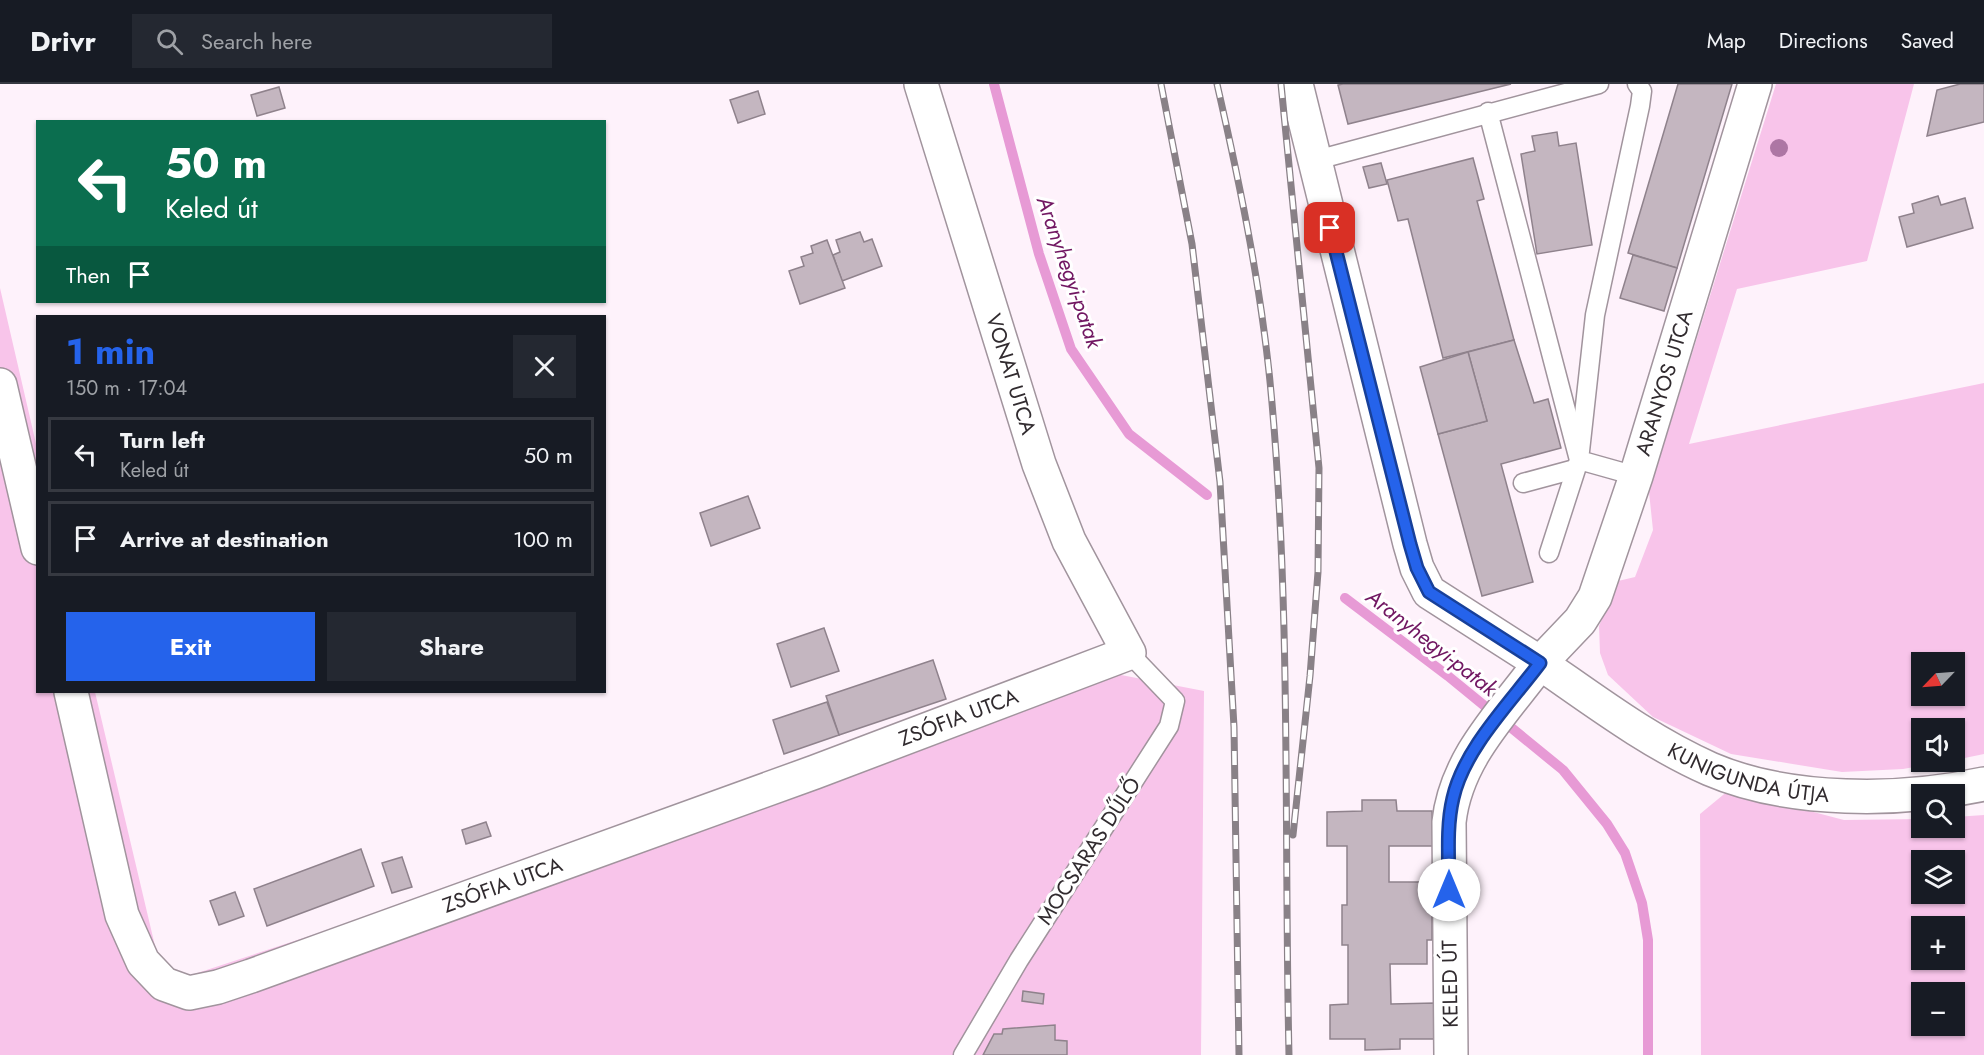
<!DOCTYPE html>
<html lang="en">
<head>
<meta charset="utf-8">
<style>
  body { margin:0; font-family:Jost,sans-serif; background:#242831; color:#f1f3f6; height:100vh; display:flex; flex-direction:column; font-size:22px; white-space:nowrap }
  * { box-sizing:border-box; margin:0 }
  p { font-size:20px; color:#9ea1a6 }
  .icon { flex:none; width:33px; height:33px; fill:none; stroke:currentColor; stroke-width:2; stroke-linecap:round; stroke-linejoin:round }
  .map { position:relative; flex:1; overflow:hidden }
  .panel { position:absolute; left:36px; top:231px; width:570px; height:378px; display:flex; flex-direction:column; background:#171b24; border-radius:0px; box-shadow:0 2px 4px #0004 }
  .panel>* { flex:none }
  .top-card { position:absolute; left:36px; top:36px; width:570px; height:183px; border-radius:0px; box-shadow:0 2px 4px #0004; background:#0b6e4f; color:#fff; overflow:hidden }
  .needle { width:39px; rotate:245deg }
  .buttons { position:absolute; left:1911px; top:568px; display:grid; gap:12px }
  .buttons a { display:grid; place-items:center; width:54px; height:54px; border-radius:0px; background:#171b24; box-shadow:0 2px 4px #0004; font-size:30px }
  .pin { position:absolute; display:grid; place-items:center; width:51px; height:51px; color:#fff; margin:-26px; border-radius:12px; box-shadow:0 3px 9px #0006 }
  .me { position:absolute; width:66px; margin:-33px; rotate:0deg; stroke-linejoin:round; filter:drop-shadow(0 0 4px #0008) }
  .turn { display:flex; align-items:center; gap:21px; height:126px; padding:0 30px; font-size:27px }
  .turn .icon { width:78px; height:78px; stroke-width:2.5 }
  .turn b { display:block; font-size:42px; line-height:51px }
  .then { display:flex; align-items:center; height:57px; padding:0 30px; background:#0003; gap:12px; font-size:22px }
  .round { display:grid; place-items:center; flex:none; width:63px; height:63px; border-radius:0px; background:#242831 }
  .summary { display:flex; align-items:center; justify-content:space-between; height:102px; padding:0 30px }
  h1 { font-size:36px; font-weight:700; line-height:45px; color:#2563eb }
  .cta { display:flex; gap:12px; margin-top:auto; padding:12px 30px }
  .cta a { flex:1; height:69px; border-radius:0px; background:#2563eb; color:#fff; font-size:24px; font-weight:700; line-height:69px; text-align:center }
  .cta a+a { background:#242831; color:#f1f3f6 }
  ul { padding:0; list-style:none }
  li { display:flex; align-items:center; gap:18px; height:75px; margin:0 12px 9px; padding:0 18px; border:3px solid #363941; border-radius:0px }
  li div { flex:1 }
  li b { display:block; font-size:22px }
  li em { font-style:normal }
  header { display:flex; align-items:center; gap:36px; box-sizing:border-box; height:84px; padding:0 30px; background:#171b24; border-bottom:2px solid #363941 }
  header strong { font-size:28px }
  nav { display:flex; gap:33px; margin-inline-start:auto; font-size:21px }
  .search { width:420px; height:54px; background:#242831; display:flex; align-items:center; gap:15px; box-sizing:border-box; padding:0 21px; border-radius:0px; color:#9ea1a6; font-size:22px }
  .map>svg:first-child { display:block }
  .green { fill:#f8c4ea; fill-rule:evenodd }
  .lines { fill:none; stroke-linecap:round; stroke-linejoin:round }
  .stream { stroke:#e79ad5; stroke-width:10 }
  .building { fill:#c4b6c0; stroke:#8f828c; stroke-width:1.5 }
  .lane-casing { stroke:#a1949d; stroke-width:21 }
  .street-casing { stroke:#a1949d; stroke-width:36 }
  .secondary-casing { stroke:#a1949d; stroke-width:36 }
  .lane { stroke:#fff; stroke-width:18 }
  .street { stroke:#fff; stroke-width:33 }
  .secondary { stroke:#fff; stroke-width:33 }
  .rail-casing { stroke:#898187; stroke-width:7 }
  .rail { stroke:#fff; stroke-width:4.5; stroke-dasharray:14; stroke-linecap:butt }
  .tree { fill:#ad76a4 }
  .route-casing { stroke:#184099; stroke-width:15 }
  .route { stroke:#2563eb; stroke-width:10 }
  .labels { text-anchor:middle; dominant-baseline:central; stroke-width:6; stroke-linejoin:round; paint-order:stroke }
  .street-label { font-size:21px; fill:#312b2f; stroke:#fff }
  .water-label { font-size:22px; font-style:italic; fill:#711762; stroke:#fff }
</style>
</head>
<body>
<header>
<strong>Drivr</strong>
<div class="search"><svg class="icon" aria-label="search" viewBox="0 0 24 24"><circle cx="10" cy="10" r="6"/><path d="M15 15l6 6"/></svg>Search here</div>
<nav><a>Map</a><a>Directions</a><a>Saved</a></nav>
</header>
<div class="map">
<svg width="1984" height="971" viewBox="0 0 1984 971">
  <rect width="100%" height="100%" fill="#fef2fb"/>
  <g class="green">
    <path d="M1776,0h138l-47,177 -130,28 -48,155 295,-61v371l-29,6 -1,-31h-32v33h21l-40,7 -61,3 -111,-18 -78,-37 -45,-42 -8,-22 -1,-27 19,-45 17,-4 18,-47 -4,-38zM1922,579h32v33h-32z"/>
    <polygon points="0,204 37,364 38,608 95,608 164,900 786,695 1090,585 1204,607 1201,971 0,971"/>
    <path d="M1729,706l115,30 77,-1 1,9h32l1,-11 29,-2v240h-283l-1,-241zM1922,777h32v33h-32zM1922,843h32v33h-32zM1922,909h32v33h-32z"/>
  </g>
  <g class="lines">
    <g class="stream">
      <polyline points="994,0 1039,170 1071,265 1129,350 1207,411"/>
      <polyline points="1345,514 1448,592 1563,686 1607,740 1625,769 1642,819 1648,856 1648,971"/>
    </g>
  </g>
  <g class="building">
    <polygon points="1343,0 1511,0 1348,40 1338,1"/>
    <polygon points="1678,0 1732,0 1677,184 1628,169"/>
    <polygon points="1960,0 1984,0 1984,38 1927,52 1937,6"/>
    <polygon points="279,3 285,24 257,32 251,11"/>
    <polygon points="758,7 765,30 738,39 730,16"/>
    <polygon points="1557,48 1559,62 1576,59 1592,161 1537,170 1521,70 1535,67 1532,52"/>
    <polygon points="1473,74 1484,115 1477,117 1514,256 1443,274 1408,135 1398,137 1387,96"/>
    <polygon points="1381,79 1387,100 1369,104 1363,83"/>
    <polygon points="1938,112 1941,121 1965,114 1973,144 1907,163 1899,133 1914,129 1912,120"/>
    <polygon points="860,148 864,158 872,155 882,182 842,197 833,171 840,168 836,156"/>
    <polygon points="827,156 845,204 800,220 789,187 804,182 801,173 813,169 811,162"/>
    <polygon points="1633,171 1677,184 1664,227 1620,214"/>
    <polygon points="1514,256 1534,319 1548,315 1561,364 1501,380 1533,498 1482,512 1438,350 1487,337 1468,268"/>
    <polygon points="1468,268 1487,337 1438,350 1420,283"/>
    <polygon points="748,412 760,444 711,462 700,429"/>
    <polygon points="824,544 839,587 791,603 777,560"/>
    <polygon points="933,576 946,615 839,651 826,612"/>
    <polygon points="827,618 839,651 784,670 773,636"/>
    <polygon points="1362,716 1396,716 1397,727 1432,727 1433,762 1389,762 1389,798 1426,798 1426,820 1432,819 1432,856 1427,856 1427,880 1390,880 1391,920 1435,919 1436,955 1400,955 1400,965 1365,966 1365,955 1330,955 1330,921 1348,920 1348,861 1342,861 1342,821 1347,821 1347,762 1327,762 1327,728 1362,727"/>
    <polygon points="486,738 491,752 466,760 462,746"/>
    <polygon points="361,765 374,802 267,842 254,805"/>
    <polygon points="402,773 412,803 392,809 382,779"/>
    <polygon points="235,808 244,832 219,841 210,817"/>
    <polygon points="1023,907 1044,910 1043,920 1022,917"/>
    <polygon points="1055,941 1055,956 1067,957 1067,971 983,971 994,950 1002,950 1003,945"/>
  </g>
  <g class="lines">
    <defs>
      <g id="lane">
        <polyline points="1488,28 1579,376 1549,469"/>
        <polyline points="1313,77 1599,0"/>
        <polyline points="1636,392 1579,376 1595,231 1640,22 1642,7 1637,0"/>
        <polyline points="1523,399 1575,385"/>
        <polyline points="963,971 1019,876 1169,642 1175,617 1129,569"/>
      </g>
      <g id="street">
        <path id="s1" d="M1296,0l114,460 7,24 12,24 111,71 40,-42 15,-24 41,-121 119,-392"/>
        <polyline points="0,301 38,464"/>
        <path id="s2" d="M71,608l51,223 21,47 21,22 25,9 29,-6 33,-11 564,-204 314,-119 -60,-112 -30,-77 -118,-380"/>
      </g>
      <g id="secondary">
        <path id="s3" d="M1451,971l-2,-233c7,-64 54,-109 91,-159 55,38 109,79 170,106 79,34 191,33 274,15"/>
      </g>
    </defs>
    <use href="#lane" class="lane-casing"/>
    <use href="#street" class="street-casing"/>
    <use href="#secondary" class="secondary-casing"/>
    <use href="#lane" class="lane"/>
    <use href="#street" class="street"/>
    <use href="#secondary" class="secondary"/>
    <defs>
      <g id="rail">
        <polyline points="1161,0 1192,160 1220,398 1234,643 1239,971"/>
        <path d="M1217,0c24,105 46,212 55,319 19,216 12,435 17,652"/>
        <polyline points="1281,0 1319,384 1318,488 1310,592 1293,751"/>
      </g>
    </defs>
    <use href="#rail" class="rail-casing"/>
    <use href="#rail" class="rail"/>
  </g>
  <circle class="tree" cx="1779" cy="64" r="9"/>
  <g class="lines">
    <defs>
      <path id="route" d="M1330,144l80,316 7,24 12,24 111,71c-30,40 -76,86 -87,135 -7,29 -4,61 -4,92"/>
    </defs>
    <use href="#route" class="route-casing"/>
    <use href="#route" class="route"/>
  </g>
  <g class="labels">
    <g class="street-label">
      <text transform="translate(1011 290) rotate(73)">VONAT UTCA</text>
      <text stroke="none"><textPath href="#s1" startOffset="969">ARANYOS UTCA</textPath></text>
      <text stroke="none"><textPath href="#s2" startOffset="1155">ZSÓFIA UTCA</textPath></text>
      <text stroke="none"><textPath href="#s3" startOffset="658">KUNIGUNDA ÚTJA</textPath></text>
      <text transform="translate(1089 767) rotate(-57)">MOCSARAS DŰLŐ</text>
      <text stroke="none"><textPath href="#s2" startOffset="669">ZSÓFIA UTCA</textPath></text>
      <text transform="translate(1450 900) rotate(-91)">KELED ÚT</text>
    </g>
    <g class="water-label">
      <text transform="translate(1070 188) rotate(71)">Aranyhegyi-patak</text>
      <text transform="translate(1432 558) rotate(38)">Aranyhegyi-patak</text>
    </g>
  </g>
</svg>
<div class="buttons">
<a><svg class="needle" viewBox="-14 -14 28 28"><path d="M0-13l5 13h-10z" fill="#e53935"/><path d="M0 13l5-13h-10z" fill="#9ea1a6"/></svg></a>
<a><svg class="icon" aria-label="sound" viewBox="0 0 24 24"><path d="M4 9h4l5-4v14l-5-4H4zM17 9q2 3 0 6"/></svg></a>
<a><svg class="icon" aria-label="search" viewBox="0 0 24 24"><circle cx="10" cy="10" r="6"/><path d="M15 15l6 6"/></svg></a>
<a><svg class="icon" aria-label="layers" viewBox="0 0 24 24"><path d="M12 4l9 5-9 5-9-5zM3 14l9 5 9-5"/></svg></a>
<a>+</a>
<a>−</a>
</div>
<div class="pin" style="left:1330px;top:144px;background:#d93025"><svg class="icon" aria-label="arrive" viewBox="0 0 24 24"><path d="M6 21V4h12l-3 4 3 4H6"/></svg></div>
<svg class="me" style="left:1449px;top:806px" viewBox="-20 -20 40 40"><circle r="19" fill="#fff"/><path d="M0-13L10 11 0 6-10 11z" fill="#2563eb"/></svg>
<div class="top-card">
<div class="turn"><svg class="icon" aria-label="left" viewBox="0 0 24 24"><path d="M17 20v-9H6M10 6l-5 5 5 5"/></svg><div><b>50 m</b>Keled út</div></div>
<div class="then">Then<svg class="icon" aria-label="arrive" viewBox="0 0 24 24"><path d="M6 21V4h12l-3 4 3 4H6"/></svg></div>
</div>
<section class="panel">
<div class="summary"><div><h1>1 min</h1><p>150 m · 17:04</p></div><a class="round"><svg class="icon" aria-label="close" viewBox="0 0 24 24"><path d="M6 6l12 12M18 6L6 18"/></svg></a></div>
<ul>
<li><svg class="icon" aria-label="left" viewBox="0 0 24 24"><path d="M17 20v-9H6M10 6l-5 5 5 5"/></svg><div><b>Turn left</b><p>Keled út</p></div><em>50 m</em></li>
<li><svg class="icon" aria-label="arrive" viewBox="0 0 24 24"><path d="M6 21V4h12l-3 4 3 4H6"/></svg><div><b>Arrive at destination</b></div><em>100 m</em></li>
</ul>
<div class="cta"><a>Exit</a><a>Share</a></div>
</section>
</div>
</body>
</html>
